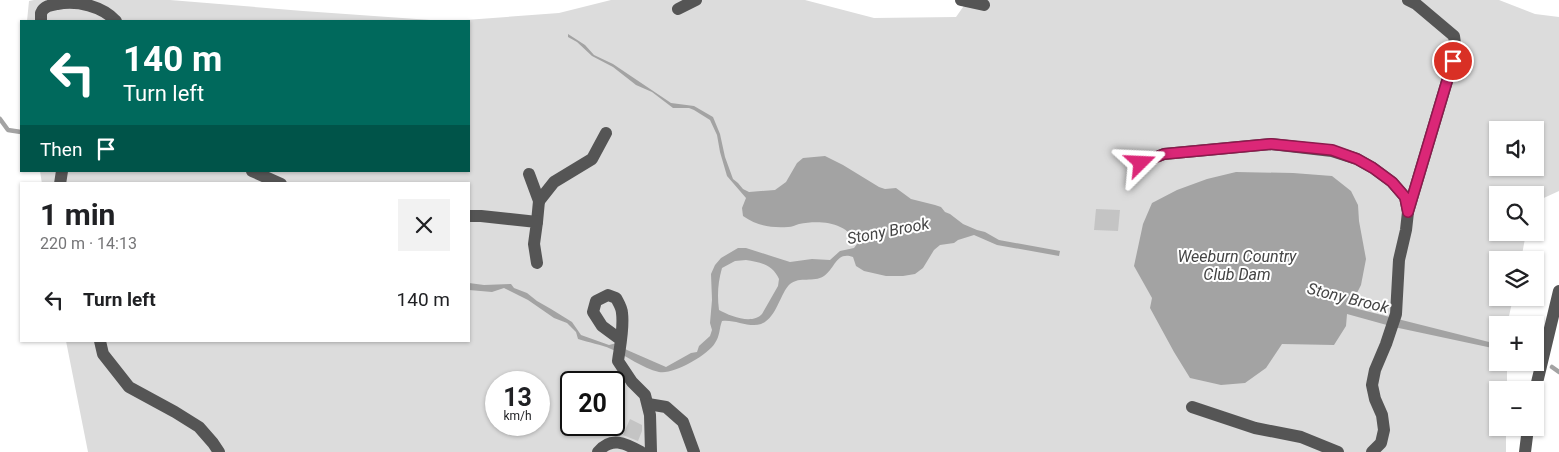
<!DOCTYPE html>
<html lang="en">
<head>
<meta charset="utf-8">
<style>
  body { margin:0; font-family:Roboto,sans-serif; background:#f2f2f2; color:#202124; height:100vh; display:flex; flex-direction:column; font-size:19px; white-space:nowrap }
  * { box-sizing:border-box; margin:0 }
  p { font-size:16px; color:#757577 }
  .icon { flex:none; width:28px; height:28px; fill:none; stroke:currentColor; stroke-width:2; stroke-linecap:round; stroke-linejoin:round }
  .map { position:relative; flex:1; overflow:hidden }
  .panel { position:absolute; left:20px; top:182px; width:450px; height:160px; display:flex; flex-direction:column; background:#fff; border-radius:0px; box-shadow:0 1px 4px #0004 }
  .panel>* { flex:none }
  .hud { position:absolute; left:20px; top:20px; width:450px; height:152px; border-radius:0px; box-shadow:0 1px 4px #0004; background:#00695c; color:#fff; overflow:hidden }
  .controls { position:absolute; left:1489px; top:121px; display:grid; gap:10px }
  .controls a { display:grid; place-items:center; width:55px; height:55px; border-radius:0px; background:#fff; box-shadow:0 1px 4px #0004; font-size:25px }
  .speed { position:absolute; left:485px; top:371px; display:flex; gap:10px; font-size:25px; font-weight:700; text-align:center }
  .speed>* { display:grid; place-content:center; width:65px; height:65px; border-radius:50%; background:#fff; box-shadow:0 1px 4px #0004; line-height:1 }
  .speed small { font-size:12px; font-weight:400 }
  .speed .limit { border:2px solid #111; border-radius:8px; background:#fff; color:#111 }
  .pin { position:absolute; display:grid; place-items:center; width:42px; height:42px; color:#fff; margin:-21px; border:2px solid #fff; border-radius:50%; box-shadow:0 1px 5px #0007 }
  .me { position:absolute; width:55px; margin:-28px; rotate:69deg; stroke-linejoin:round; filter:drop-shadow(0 0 4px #0008) }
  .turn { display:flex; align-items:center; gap:18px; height:105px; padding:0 20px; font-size:22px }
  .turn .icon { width:65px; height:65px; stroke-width:2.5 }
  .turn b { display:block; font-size:35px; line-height:42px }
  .then { display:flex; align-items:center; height:48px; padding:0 20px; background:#0003; gap:10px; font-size:19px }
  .round { display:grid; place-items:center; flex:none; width:52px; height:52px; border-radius:0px; background:#f2f2f2 }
  .summary { display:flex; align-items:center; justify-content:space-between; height:85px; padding:0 20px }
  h1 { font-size:30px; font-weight:700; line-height:38px }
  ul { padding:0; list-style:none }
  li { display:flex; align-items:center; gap:15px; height:65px; padding:0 20px }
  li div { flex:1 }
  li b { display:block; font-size:19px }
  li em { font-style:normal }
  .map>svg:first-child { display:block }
  .green { fill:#dcdcdc; fill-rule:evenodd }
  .water { fill:#a3a3a3; fill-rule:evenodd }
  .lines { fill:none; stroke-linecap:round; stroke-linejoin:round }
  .stream { stroke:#a3a3a3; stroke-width:4.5 }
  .building { fill:#c4c4c4 }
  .minor { stroke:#555; stroke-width:12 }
  .route-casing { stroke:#8e194d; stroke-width:12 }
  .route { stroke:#db2777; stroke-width:9 }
  .labels { text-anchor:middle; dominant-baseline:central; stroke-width:4; stroke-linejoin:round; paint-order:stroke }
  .water-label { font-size:16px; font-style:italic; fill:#444; stroke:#fff }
</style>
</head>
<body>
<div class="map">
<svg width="1559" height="452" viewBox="0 0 1559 452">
  <rect width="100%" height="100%" fill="#fff"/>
  <g class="green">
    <polygon points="34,0 170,0 303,11 445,21 27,21 29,1"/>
    <path d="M611,0h194l69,18 82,-1 12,-17h531l36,14 24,3v174l-24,11v-7h-37v37l28,1 -5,27h-23v38h15l-6,27h-9v37l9,1v27h-9v38h8v24h-1418l-22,-111h403v-157h-427l-2,-13h429v-150h-17l107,-8zM1498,130h37v38h-37zM496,382h43v43h-43zM571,382h43v43h-43z"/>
  </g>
  <g class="water">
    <path d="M568,34l17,11 9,10 19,9 58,39 23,3 19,11 7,17 5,23 8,22 5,4 5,6 6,3 26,-2 11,-8 11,-19 6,-5 22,-2 18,9 36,22 6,2 11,-1 15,11 24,6 6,2 4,5 5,2 13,10 14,6 8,2 14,8 61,11 -1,5 -62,-11 -23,-10 -16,5 -4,3 -14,2 -6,5 -11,18 -8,6 -12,2h-17l-22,-5 -8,-5 -3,-9c-17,-6 -18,12 -29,19 -11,7 -24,0 -34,8 -10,9 -13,34 -29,40 -12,4 -27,-5 -39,-3 -3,8 -2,15 -7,22 -7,12 -42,32 -56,29 -17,-4 -32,-16 -48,-23 -10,-5 -22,-6 -33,-10l-2,-7 -9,-9 -13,-5 -26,-18 -24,-12 -12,4 -23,-2v-7l15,2 27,-1 3,4 13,5 10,8 14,8 21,13 9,13 28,10 8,-2 10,7 39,17 25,-14 6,-1 2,-6 11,-10 2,-6 -2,-7 2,-23 -1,-26 4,-9 6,-7 17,-10h8l44,14 22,-3 18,1 10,-9 14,-3 3,-4c-10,-22 -36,-24 -58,-20 -4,1 -7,3 -11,3 -17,1 -31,-1 -45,-11l-1,-8 4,-10 -19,-22 -7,-24 -3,-17 -7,-15 -16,-10 -5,-2h-16l-21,-16 -16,-7 -23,-18 -21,-11 -15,-14 -9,-5zM746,260c14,2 27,5 33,19l-1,7 -16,28c-10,11 -32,2 -43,-4 -2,-15 -1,-28 3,-42l13,-7z"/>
    <polygon points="1236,172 1293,173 1332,176 1351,191 1358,205 1359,221 1366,259 1361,285 1350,307 1497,344 1497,349 1394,327 1347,314 1346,326 1334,345 1282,344 1266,368 1245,383 1221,385 1190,378 1174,352 1150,308 1152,298 1134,266 1143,224 1152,203 1177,190 1207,179"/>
  </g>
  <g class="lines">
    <g class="stream">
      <polyline points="0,119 8,130 21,132"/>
      <polyline points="1552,367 1559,372"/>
    </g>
  </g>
  <g class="building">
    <polygon points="1096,209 1120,210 1118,231 1094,230"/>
    <polygon points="630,419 642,425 642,431 638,441 623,435"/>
  </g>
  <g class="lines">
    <g class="minor">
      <polyline points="961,0 984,5"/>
      <polyline points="678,9 696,0"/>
      <path d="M41,21c0,-2 0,-5 0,-8 3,-7 10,-8 16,-9 20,-4 45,2 59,17"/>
      <polyline points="1141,163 1164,154 1271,144 1332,151 1357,159 1373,168 1392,182 1405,197 1408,212 1456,51 1454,36 1416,4 1408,0"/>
      <polyline points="252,171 281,184"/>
      <polyline points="529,174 539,201 537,222"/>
      <polyline points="60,184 62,171"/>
      <polyline points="539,201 554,182 592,159 606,133"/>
      <polyline points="469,216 481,216 537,222 534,244 537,263"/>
      <path d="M621,340l-19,-14 -9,-14 3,-11 12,-6 8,3c2,4 6,10 6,15 2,15 -2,33 -4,48l14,21 13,13 5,20 1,37"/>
      <polyline points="100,341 103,354 129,387 175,412 199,427 213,443 219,452"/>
      <polyline points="1535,391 1559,291"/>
      <polyline points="648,404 666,407 683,422 694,452"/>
      <polyline points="1192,407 1255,428 1301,437 1338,452"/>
      <path d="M598,452c13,-16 27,-9 43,0"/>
      <polyline points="1372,452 1381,443 1384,430 1382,415 1375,399 1372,385 1375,370 1386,344 1396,314 1399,260 1406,230 1408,212"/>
      <polyline points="1525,452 1528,428"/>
    </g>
  </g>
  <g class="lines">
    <defs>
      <polyline id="route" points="1141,163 1164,154 1271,144 1332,150 1357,159 1373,168 1392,182 1405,197 1408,212 1453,61"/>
    </defs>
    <use href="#route" class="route-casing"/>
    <use href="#route" class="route"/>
  </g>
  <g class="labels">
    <g class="water-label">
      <text transform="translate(888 231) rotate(-11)">Stony Brook</text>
      <text x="1237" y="256">Weeburn Country<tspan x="1237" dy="18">Club Dam</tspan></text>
      <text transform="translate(1348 298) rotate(14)">Stony Brook</text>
    </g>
  </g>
</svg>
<div class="controls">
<a><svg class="icon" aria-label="sound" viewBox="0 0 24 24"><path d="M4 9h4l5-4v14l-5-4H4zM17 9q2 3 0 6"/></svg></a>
<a><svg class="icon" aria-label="search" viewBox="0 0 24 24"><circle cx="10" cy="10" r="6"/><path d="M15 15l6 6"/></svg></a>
<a><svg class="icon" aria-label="layers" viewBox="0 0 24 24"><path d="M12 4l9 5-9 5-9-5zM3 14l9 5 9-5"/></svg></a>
<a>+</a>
<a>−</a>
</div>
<div class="speed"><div>13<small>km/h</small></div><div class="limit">20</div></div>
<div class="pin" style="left:1453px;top:61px;background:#d93025"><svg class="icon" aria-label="arrive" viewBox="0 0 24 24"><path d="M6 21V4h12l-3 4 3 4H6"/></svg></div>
<svg class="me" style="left:1141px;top:163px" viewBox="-20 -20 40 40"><path d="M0-17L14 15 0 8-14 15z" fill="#db2777" stroke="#fff" stroke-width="4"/></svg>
<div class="hud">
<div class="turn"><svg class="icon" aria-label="left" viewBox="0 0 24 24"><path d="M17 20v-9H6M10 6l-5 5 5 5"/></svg><div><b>140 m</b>Turn left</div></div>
<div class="then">Then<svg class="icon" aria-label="arrive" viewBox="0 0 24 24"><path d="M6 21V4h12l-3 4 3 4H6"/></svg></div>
</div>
<section class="panel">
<div class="summary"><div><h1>1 min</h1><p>220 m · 14:13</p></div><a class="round"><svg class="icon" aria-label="close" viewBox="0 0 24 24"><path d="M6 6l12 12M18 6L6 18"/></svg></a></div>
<ul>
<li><svg class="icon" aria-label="left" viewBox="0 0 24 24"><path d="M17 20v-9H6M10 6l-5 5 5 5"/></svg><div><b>Turn left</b></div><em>140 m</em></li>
</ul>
</section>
</div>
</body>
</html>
